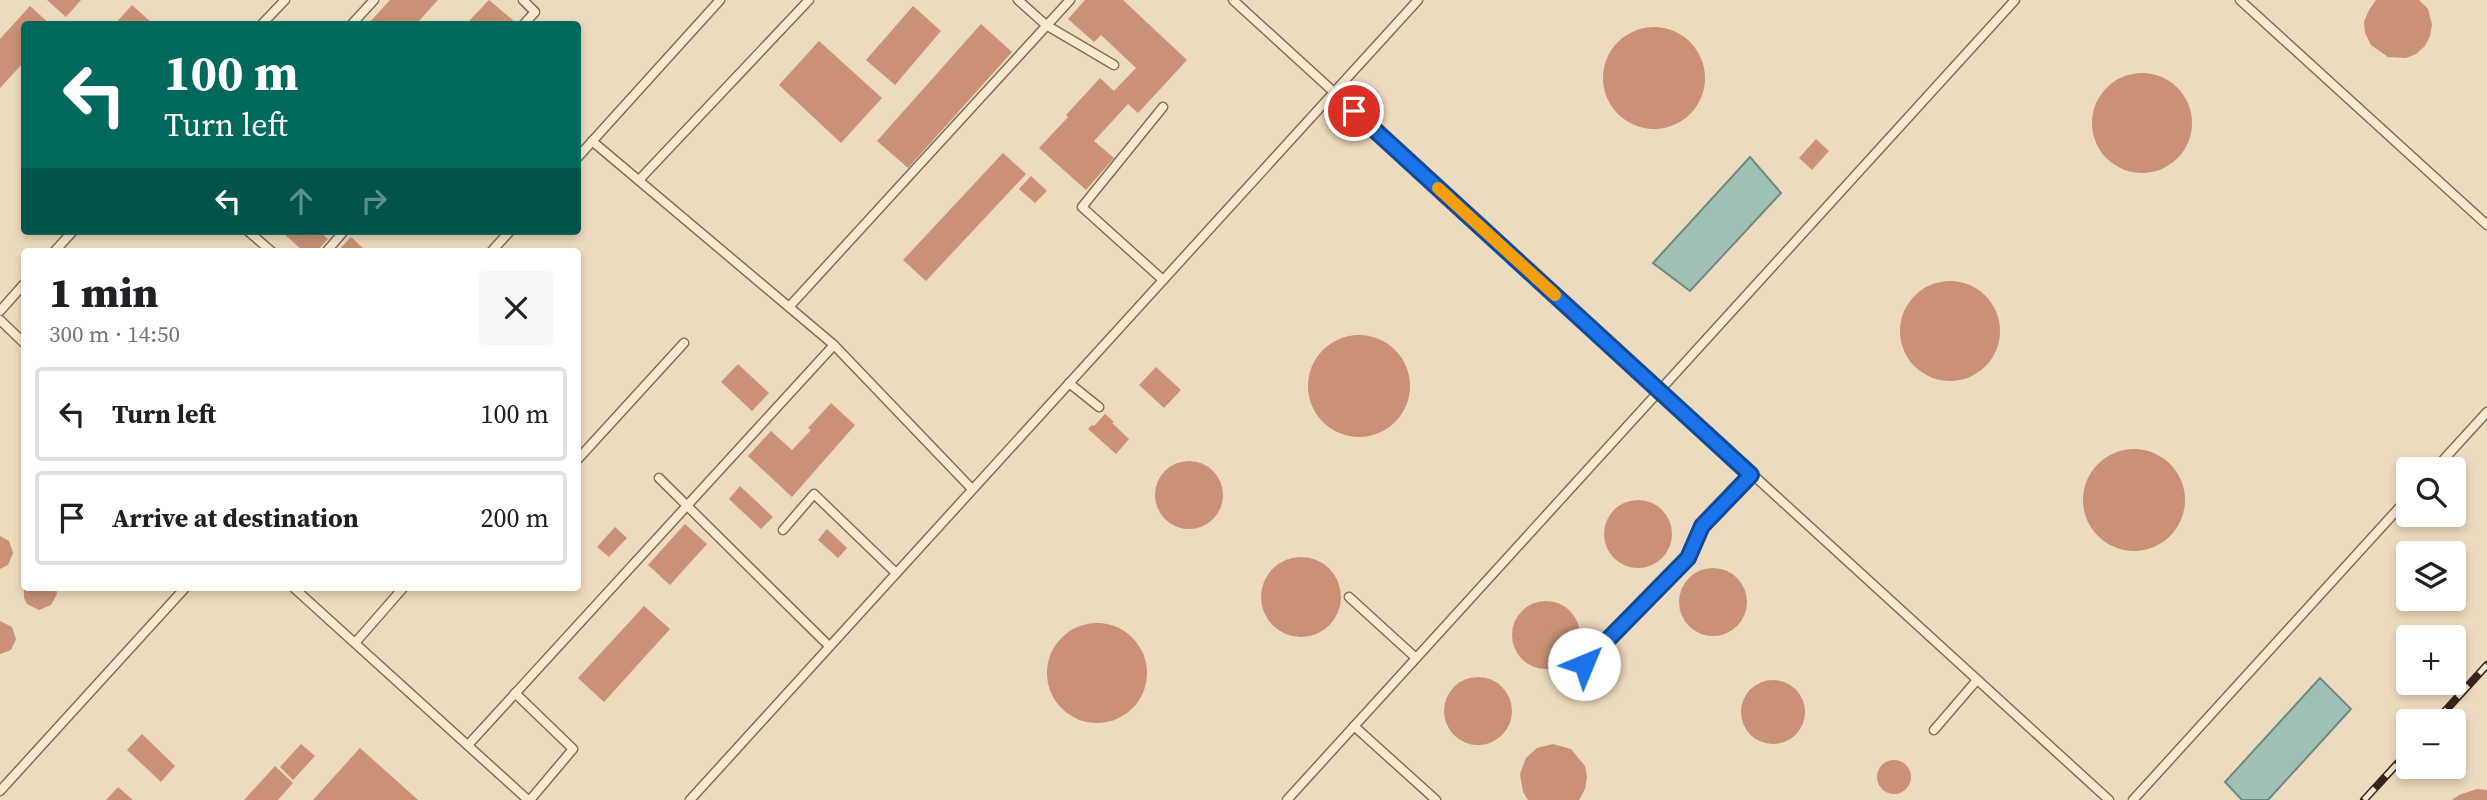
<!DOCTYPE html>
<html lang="en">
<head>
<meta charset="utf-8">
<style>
  body { margin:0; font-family:"Source Serif 4",serif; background:#f6f6f6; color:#202124; height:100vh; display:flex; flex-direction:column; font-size:26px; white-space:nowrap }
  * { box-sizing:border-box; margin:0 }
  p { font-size:23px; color:#757577 }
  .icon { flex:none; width:38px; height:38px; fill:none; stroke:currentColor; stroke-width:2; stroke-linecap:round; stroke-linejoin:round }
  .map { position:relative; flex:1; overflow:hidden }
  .panel { position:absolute; left:21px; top:248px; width:560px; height:343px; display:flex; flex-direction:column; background:#fff; border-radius:7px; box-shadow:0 4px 10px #0003 }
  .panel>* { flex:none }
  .top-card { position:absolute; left:21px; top:21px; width:560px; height:214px; border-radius:7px; box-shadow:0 4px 10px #0003; background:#00695c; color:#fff; overflow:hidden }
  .controls { position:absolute; left:2396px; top:457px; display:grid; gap:14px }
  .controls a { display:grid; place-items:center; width:70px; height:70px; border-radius:7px; background:#fff; box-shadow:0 4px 10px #0003; font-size:35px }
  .pin { position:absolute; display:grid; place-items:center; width:60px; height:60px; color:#fff; margin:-30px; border:4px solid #fff; border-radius:50%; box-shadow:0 2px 7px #0007 }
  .me { position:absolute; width:77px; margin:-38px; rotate:45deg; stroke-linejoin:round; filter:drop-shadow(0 0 5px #0008) }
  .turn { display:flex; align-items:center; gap:24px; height:147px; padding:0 28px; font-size:32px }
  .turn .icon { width:91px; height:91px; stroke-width:2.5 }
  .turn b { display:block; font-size:49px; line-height:60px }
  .lanes { display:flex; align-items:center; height:66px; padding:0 28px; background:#0003; justify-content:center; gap:35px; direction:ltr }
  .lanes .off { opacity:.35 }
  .round { display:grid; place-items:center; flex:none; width:74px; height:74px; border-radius:7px; background:#f6f6f6 }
  .summary { display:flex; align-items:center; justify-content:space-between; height:119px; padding:0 28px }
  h1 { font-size:42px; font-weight:800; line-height:52px }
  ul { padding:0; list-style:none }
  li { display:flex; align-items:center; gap:21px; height:94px; margin:0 14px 10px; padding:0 14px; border:4px solid #e0e0e0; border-radius:7px }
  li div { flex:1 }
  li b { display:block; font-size:26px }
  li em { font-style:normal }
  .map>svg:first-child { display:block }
  .water { fill:#a2bfb4; stroke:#6a8c80; stroke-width:2 }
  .building { fill:#ca9175 }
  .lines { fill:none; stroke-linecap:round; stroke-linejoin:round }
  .service-casing { stroke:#856c58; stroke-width:11 }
  .service { stroke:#f8e9d2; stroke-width:8 }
  .rail-casing { stroke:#35261c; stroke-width:8 }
  .rail { stroke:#f4e6ce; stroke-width:5; stroke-dasharray:16; stroke-linecap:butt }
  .route-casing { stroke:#114b97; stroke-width:18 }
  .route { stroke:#1a73e8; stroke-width:12 }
  .slow { stroke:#f59e0b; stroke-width:12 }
</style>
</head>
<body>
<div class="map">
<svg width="2487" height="800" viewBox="0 0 2487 800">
  <rect width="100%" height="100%" fill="#eddbbf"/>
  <g class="water">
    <polygon points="1750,157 1781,193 1690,291 1653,263"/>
    <polygon points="2320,678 2351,709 2268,800 2242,800 2225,782"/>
  </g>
  <g class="building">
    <polygon points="47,0 81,0 66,17"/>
    <polygon points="390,0 438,0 416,24 368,24"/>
    <polygon points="489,0 515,22 512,24 466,24"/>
    <polygon points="1085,0 1123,0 1187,60 1138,113 1128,104 1094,141 1114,158 1086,190 1039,148 1068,117 1066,115 1100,78 1114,91 1136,68 1101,35 1094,42 1068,19"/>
    <polygon points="2376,0 2419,0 2428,9 2432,25 2430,36 2425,46 2416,54 2406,58 2388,57 2371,45 2365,33 2364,22 2369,10"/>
    <polygon points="132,5 153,24 115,24"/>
    <polygon points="30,6 50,24 24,24 24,62 0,88 0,39"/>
    <polygon points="913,6 941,31 895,85 866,60"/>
    <polygon points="981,24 1012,52 908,168 877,141"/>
    <circle cx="1654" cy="78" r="51"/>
    <polygon points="819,41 882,98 841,143 779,85"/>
    <circle cx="2142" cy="123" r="50"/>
    <polygon points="1816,139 1829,151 1812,170 1799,158"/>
    <polygon points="1003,153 1026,174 926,281 903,260"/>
    <polygon points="1031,176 1047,191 1035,203 1019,189"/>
    <polygon points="281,231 319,231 328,239 316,252 304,252"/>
    <polygon points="351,237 367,252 337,252"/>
    <circle cx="1950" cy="331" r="50"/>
    <circle cx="1359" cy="386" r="51"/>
    <polygon points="738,364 769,393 752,411 721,382"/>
    <polygon points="1156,367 1181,390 1164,408 1139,385"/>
    <polygon points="831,403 855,425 792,497 748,456 771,431 792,450 811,430 808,428"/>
    <polygon points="1105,414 1114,422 1112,423 1129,439 1116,454 1088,429 1092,425 1094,426"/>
    <circle cx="2134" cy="500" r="51"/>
    <circle cx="1189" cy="495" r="34"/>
    <polygon points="740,486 773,517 761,529 729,499"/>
    <circle cx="1638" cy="534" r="34"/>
    <polygon points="685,524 707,544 670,585 648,565"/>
    <polygon points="615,527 627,538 609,557 597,547"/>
    <polygon points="827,529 847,548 838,558 818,540"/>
    <polygon points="0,536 9,541 13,553 8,565 0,569"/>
    <circle cx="1301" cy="597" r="40"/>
    <circle cx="1713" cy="602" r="34"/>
    <polygon points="24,588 56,588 57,594 51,605 39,610 27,604 24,598"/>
    <circle cx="1546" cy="635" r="34"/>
    <polygon points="644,606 670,629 604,702 578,678"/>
    <polygon points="0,621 12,627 16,639 11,650 0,654"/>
    <circle cx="1097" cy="673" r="50"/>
    <circle cx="1478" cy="711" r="34"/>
    <circle cx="1773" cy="712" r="32"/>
    <polygon points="142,734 175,766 161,782 127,750"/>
    <polygon points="301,744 315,756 293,780 280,767"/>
    <polygon points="1553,744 1571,749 1585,766 1587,777 1585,789 1579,800 1528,800 1523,792 1520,774 1526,758 1537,748"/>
    <polygon points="360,748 418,800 313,800"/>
    <circle cx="1894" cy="777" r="17"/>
    <polygon points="275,766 293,783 278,800 244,800"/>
    <polygon points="118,787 133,800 106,800"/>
    <polygon points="2477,789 2487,790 2487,800 2452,800 2459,795"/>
  </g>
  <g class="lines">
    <defs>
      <g id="service">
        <polyline points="523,0 535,12 524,24"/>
        <polyline points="1018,0 1046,25 1114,65"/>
        <polyline points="1233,0 2109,800"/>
        <polyline points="2240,0 2487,225"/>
        <polyline points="262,24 285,0"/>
        <polyline points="352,24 374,0"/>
        <polyline points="578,157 720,0"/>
        <polyline points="639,180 809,0"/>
        <polyline points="248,231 272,252"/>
        <polyline points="54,252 73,231"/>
        <polyline points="326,252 344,231"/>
        <polyline points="491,252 510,231"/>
        <polyline points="1163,280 1082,207 1163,107"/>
        <polyline points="789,307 1070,0"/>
        <polyline points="0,311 24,284"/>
        <polyline points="0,320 24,343"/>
        <polyline points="834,345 972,489"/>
        <polyline points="1069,383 1099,407"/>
        <polyline points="578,459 684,343"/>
        <polyline points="2435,469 2487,412"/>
        <polyline points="659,478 829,646"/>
        <polyline points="783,530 814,494 896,573"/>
        <polyline points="294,588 528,800"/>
        <polyline points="1349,597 1416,658"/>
        <polyline points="355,643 403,588"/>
        <polyline points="1584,664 1688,558 1702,526 1751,475"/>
        <polyline points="515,693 573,749 530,800"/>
        <polyline points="1354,726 1436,800"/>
        <polyline points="1934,730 1977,680"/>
        <polyline points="468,745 834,345 592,141"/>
        <polyline points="0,791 185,588"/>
        <polyline points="690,800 1418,0"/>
        <polyline points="1287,800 2015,0"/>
        <polyline points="2133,800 2408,498"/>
      </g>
    </defs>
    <use href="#service" class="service-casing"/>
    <use href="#service" class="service"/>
    <defs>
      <g id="rail">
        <polyline points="2436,721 2487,665"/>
        <polyline points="2364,800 2408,752"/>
      </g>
    </defs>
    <use href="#rail" class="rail-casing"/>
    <use href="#rail" class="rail"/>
  </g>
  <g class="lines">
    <defs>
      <polyline id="route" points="1354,111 1751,475 1702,526 1688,558 1584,664"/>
    </defs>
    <use href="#route" class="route-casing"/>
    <use href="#route" class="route"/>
    <polyline class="slow" points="1438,188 1555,295"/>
  </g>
</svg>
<div class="controls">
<a><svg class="icon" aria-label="search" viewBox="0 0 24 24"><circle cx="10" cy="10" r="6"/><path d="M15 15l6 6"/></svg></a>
<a><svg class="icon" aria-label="layers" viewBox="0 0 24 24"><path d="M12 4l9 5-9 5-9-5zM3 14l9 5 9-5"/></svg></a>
<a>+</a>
<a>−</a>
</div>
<div class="pin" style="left:1354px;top:111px;background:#d93025"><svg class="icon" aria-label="arrive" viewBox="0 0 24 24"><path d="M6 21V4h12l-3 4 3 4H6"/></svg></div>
<svg class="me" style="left:1584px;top:664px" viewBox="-20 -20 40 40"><circle r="19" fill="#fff"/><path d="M0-13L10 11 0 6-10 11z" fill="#1a73e8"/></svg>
<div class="top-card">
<div class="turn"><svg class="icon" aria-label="left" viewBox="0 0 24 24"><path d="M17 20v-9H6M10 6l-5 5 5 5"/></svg><div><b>100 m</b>Turn left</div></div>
<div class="lanes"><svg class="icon" aria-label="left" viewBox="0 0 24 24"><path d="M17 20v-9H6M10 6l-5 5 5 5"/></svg><svg class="icon off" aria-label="ahead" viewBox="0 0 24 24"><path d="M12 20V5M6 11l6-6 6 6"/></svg><svg class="icon off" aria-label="right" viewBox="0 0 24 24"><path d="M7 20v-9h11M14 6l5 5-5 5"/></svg></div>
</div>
<section class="panel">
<div class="summary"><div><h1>1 min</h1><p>300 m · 14:50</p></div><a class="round"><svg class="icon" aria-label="close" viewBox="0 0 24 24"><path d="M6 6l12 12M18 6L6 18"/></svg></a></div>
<ul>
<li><svg class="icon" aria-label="left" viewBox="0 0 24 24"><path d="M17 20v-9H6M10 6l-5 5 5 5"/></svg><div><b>Turn left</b></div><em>100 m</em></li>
<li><svg class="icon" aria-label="arrive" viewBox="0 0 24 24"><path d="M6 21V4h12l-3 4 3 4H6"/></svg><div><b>Arrive at destination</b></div><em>200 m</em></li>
</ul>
</section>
</div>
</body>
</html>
